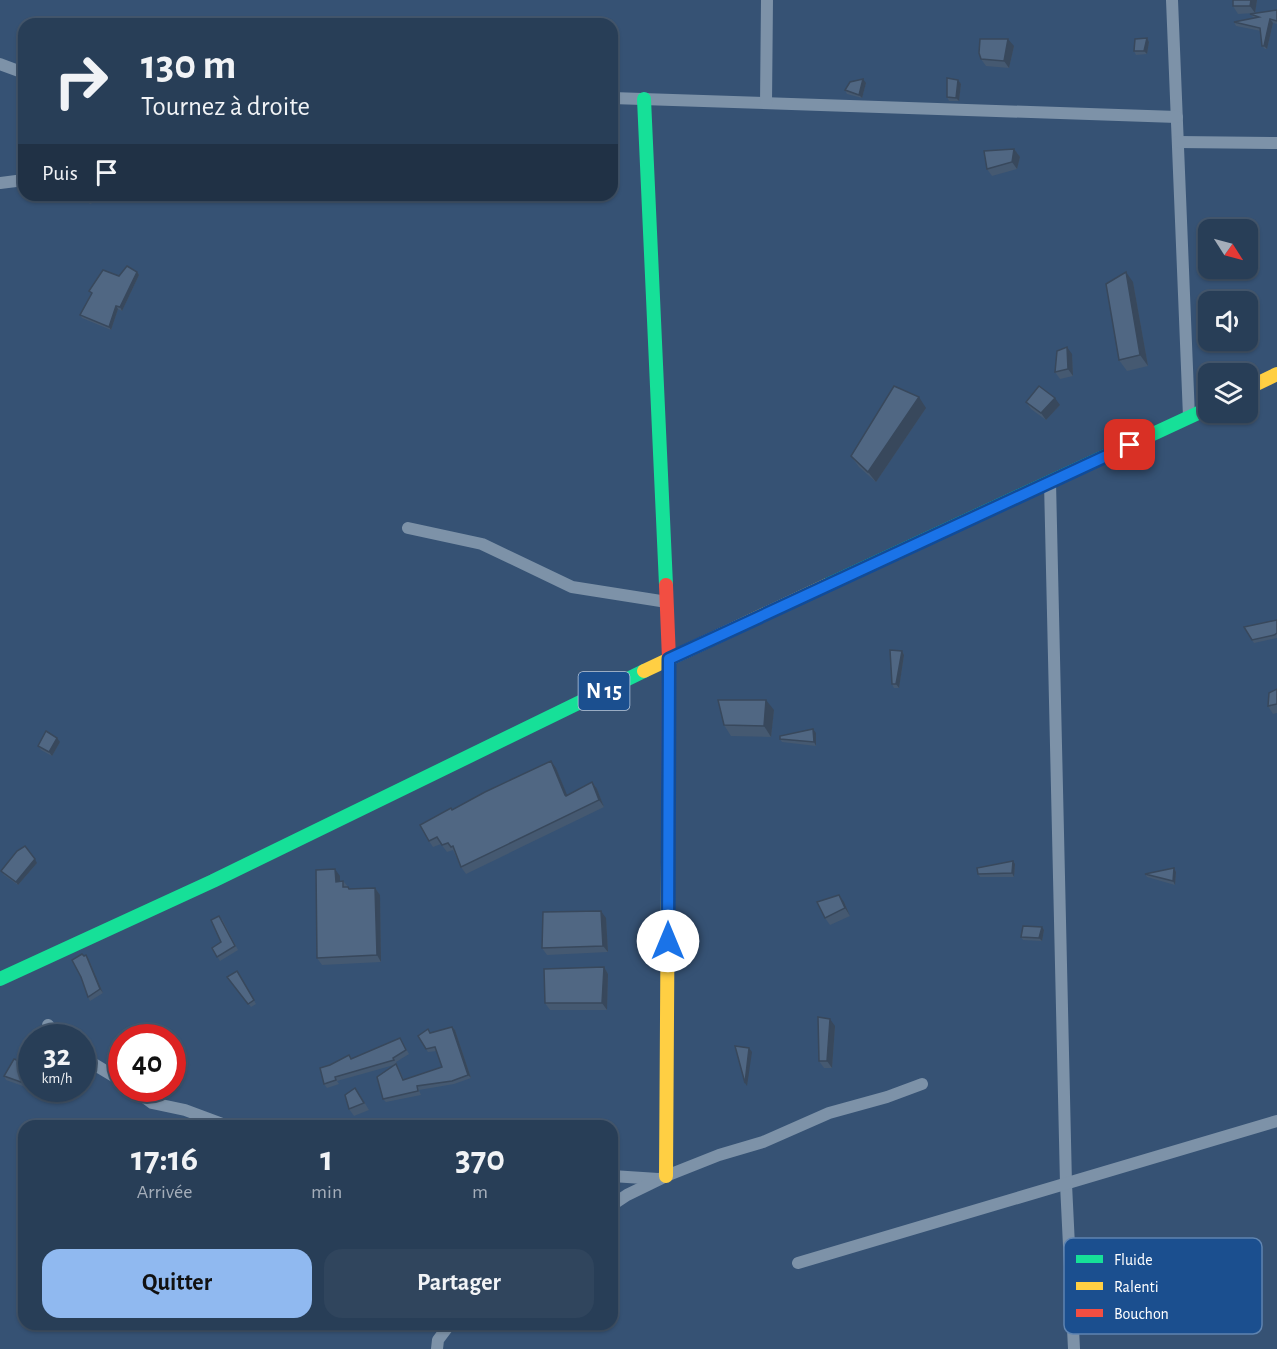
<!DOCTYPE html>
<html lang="fr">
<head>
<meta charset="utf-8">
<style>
  body { margin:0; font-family:"Alegreya Sans",sans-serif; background:#30455d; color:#f1f3f6; height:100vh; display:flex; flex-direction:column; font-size:22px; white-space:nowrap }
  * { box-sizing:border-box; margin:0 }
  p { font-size:20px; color:#a5aeba }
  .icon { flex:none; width:33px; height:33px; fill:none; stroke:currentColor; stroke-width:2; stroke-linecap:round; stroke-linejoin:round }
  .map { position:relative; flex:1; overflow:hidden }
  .details { position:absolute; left:18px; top:1120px; width:600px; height:210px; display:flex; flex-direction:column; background:#283e57; border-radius:18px; box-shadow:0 2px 4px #0004,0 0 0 2px #44576d }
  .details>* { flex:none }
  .banner { position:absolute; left:18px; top:18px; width:600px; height:183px; border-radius:18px; box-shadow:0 2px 4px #0004,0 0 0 2px #44576d; background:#283e57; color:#f1f3f6; overflow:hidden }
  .needle { width:39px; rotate:126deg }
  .buttons { position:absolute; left:1198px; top:219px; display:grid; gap:12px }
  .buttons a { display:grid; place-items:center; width:60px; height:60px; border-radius:12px; background:#283e57; box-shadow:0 2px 4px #0004,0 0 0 2px #44576d; font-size:30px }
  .speed { position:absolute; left:18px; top:1024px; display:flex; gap:12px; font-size:30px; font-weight:700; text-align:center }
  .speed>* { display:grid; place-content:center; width:78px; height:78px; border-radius:50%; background:#283e57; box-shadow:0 2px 4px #0004,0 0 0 2px #44576d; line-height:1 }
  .speed small { font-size:15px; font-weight:400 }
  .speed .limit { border:9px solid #d22; background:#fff; color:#111 }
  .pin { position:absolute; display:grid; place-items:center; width:51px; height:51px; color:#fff; margin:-26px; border-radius:12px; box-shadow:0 3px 9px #0006 }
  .me { position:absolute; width:66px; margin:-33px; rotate:0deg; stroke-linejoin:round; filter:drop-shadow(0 0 4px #0008) }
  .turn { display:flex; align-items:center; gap:21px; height:126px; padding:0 24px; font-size:27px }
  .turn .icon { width:78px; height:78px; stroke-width:2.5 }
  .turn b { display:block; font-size:42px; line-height:51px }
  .then { display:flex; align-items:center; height:57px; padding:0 24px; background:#0003; gap:12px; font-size:22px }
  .eta { display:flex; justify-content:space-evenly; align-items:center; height:102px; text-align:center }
  .eta b { font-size:36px; font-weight:700; line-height:42px }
  .primary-button { display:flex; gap:12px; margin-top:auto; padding:12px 24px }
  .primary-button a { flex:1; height:69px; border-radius:18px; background:#90b9f0; color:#111; font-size:24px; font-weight:700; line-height:69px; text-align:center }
  .primary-button a+a { background:#30455d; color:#f1f3f6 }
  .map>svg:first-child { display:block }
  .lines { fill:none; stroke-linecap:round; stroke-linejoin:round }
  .street { stroke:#7d92a8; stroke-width:12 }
  .fast { stroke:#16e098; stroke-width:14 }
  .slow { stroke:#ffcf43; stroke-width:14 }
  .jam { stroke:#f24e42; stroke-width:14 }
  .wall { fill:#455971 }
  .shaded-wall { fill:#38485c }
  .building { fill:#506783; stroke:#38485c; stroke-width:1.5 }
  .route-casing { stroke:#114b97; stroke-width:15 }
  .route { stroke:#1a73e8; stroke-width:10 }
  .labels { text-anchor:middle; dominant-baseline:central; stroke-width:6; stroke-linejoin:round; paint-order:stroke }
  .shield { fill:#1b4f8f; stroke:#bbcadd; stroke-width:1.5 }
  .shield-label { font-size:22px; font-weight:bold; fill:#fff }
  .key { fill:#1b4f8f; stroke:#5f84b1; stroke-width:1.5 }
  .key-label { font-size:16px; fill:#fff }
</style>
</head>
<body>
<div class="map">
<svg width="1277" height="1349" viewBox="0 0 1277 1349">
  <rect width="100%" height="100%" fill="#365274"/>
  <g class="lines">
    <g class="street">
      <polyline points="1172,0 1189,417"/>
      <polyline points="0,64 24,73"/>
      <polyline points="612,98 1177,117"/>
      <polyline points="766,103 767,0"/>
      <polyline points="1178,142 1277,143"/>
      <polyline points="0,183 24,180"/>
      <polyline points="1050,482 1066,1184 1074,1349"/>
      <polyline points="408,528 482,544 572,587 667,602"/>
      <polyline points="48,1025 58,1038"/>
      <polyline points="82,1057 122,1081"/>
      <polyline points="133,1089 152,1103 185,1110 228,1126"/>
      <polyline points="612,1176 658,1179"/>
      <polyline points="612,1205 627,1195 666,1176 719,1155 763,1142 829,1113 887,1097 922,1084"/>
      <polyline points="798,1263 1277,1121"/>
      <polyline points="437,1349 438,1340 450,1324"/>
    </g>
    <g class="fast">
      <polyline points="644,99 666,585"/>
      <polyline points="827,585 1209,408"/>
      <polyline points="0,979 213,881 644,671"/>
    </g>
    <g class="slow">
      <polyline points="1248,388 1277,374"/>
      <polyline points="644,671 827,585"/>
      <polyline points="666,1176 668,862"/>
    </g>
    <polyline class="jam" points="666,585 669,659 668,862"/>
  </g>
  <g class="wall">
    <polygon points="1257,0 1255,13 1277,10 1277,24 1273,23 1267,49 1265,49 1262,46 1261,31 1236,26 1234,22 1254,18 1250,14 1254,13 1238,14 1233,6"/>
    <polygon points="1147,38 1149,42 1147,54 1136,55 1134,51"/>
    <polygon points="1014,46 1009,68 986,66 981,59"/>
    <polygon points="958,80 961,84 959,101 949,101 947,97"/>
    <polygon points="866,83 862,98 847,94 845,90"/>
    <polygon points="1014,149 1020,157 1017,169 992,176 987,169"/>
    <polygon points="100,195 100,200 90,204 87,201"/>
    <polygon points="137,272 139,275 122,311 118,309 111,330 82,318 80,315 91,294 89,291 119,276"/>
    <polygon points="1133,282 1148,366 1127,371 1119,360"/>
    <polygon points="1072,354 1073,376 1060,379 1055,372"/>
    <polygon points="1026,402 1060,405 1046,420 1031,409"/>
    <polygon points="926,408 876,482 859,467 851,456"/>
    <polygon points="1277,620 1277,638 1254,643 1252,640 1267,623"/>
    <polygon points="902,651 904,655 899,688 894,688 892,684"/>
    <polygon points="1277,689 1277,713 1273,714 1268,706"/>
    <polygon points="774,710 771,737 731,736 724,725"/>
    <polygon points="816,733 816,746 782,742 780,739"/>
    <polygon points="60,742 52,756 41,750 38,746"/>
    <polygon points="556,768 567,796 592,782 597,789 604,807 466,874 461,867 453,850 447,852 441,844 433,847 429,841 451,808 453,810"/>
    <polygon points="37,863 18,885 4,875 1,871"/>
    <polygon points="1015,864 1014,877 980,877 978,874"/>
    <polygon points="1174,868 1176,872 1175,885 1147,877 1145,874"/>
    <polygon points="340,876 340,881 343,881 350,889 375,888 380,895 381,962 322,965 317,958"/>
    <polygon points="844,902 850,916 830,925 825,918"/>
    <polygon points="606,918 608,952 547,955 542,948"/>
    <polygon points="222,919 238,950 220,961 212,948 221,942"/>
    <polygon points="1042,927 1044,930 1042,941 1023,940 1021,937"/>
    <polygon points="84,956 88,958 103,993 90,1001 88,997"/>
    <polygon points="604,967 608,974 607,1010 550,1010 545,1003"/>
    <polygon points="239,974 256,1004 251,1007 227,977"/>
    <polygon points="835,1026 832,1068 824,1068 819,1061"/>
    <polygon points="452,1027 455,1030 471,1078 454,1084 419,1090 421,1095 386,1102 383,1099 394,1065 337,1081 339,1084 327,1088 324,1084 330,1065 352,1059 400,1038 409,1054 396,1062 404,1080 442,1067 437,1051 428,1052 418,1036 431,1033"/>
    <polygon points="32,1066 32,1089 35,1089 34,1090 6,1080 4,1076"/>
    <polygon points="360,1095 369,1110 354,1116 349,1109"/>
  </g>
  <g class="shaded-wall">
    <polygon points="1251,0 1257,0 1255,13 1250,6"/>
    <polygon points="1270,19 1273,23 1267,49 1264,46"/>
    <polygon points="1147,38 1149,42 1147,54 1144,51"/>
    <polygon points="1008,39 1014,46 1009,68 1004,61"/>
    <polygon points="863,79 866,83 862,98 859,95"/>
    <polygon points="958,80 961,84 959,101 956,98"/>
    <polygon points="1014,149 1020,157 1017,169 1012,162"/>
    <polygon points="137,272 139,275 122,311 120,307"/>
    <polygon points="1126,272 1133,282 1148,366 1140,355"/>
    <polygon points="116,306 118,309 111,330 109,327"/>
    <polygon points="1067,347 1072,354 1073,376 1068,369"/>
    <polygon points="919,397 926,408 876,482 868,472"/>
    <polygon points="1055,398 1060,405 1046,420 1041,413"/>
    <polygon points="902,651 904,655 899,688 896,684"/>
    <polygon points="766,700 774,710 771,737 764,726"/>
    <polygon points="813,729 816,733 816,746 814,742"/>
    <polygon points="57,738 60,742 52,756 49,752"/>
    <polygon points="551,761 556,768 570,802 565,795"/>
    <polygon points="592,782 597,789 604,807 599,800"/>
    <polygon points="35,859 37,863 18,885 16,882"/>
    <polygon points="1013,861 1015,864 1014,877 1012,873"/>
    <polygon points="1174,868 1176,872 1175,885 1173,881"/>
    <polygon points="335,869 340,876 340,889 336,882"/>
    <polygon points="375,888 380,895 381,962 377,955"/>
    <polygon points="839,895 844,902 850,916 845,908"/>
    <polygon points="601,911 606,918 608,952 603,946"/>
    <polygon points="1042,927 1044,930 1042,941 1039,938"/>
    <polygon points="86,955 88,958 103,993 100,989"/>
    <polygon points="604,967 608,974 607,1010 602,1003"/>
    <polygon points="830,1019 835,1026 832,1068 827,1061"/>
    <polygon points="452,1027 455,1030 471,1078 468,1075"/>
    <polygon points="749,1048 752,1052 747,1086 745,1083"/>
  </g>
  <g class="building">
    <polygon points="1233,0 1251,0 1250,6 1233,6"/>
    <polygon points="1277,10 1277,21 1270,19 1264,46 1262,46 1260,28 1234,22 1259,17 1250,14"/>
    <polygon points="1147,38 1144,51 1134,51 1135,39"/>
    <polygon points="980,39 1008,39 1004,61 981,59 979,53"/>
    <polygon points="947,78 958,80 956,98 947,97"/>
    <polygon points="863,79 859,95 845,90 850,82"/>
    <polygon points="1014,149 1012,162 987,169 984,151"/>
    <polygon points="87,195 98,195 98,196 87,201"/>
    <polygon points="127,266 137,272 120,307 116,306 109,327 80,315 92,293 89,291 103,270 119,276"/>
    <polygon points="1126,272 1140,355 1119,360 1106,284"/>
    <polygon points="1067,347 1068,369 1055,372 1057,351"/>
    <polygon points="894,386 919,397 868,472 851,456"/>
    <polygon points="1039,386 1055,398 1041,413 1026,402"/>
    <polygon points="1277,620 1277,633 1274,635 1252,640 1244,627"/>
    <polygon points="890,650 902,651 896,684 892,684"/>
    <polygon points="1277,689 1277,704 1268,706 1269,693"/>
    <polygon points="718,700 766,700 764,726 724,725"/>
    <polygon points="813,729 814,742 780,739 780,736"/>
    <polygon points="46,731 57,738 49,752 38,746"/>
    <polygon points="551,761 565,795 566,796 592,782 599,800 461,867 453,846 451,847 448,843 442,845 437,837 429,841 420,825 451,808 452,810 485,792"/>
    <polygon points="25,846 35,859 16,882 1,871 17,851"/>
    <polygon points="1013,861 1012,873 978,874 977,868"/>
    <polygon points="1174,868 1173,881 1145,874"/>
    <polygon points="335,869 336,882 343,881 343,887 348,887 349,889 375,888 377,955 317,958 316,870"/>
    <polygon points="839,895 845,908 825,918 817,902"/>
    <polygon points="601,911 603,946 542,948 543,912"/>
    <polygon points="219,916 235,946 217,957 212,948 221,942 211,920"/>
    <polygon points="1023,926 1042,927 1039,938 1021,937"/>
    <polygon points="82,954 84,956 86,955 100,989 88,997 81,977 72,960"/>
    <polygon points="604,967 602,1003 545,1003 544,969"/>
    <polygon points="237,971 254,1000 248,1004 227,977"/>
    <polygon points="818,1017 830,1019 827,1061 819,1061"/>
    <polygon points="452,1027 468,1075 452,1081 417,1086 418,1091 383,1099 377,1077 396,1064 403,1080 442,1067 435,1047 426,1049 418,1036 428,1029 430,1033"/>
    <polygon points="400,1038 406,1050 393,1058 394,1060 335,1077 336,1080 324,1084 320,1068 330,1065 349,1055 351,1059"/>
    <polygon points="735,1046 749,1048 745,1083"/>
    <polygon points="14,1059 32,1066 32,1086 4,1076"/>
    <polygon points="355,1088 364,1103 349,1109 345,1095"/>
  </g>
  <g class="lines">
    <defs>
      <polyline id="route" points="668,941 669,659 1130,445"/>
    </defs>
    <use href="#route" class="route-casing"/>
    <use href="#route" class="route"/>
  </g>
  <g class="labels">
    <rect class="shield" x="578.5" y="672" width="51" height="38" rx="4.5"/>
    <g class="shield-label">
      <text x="604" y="691">N 15</text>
    </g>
  </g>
  <rect x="1064" y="1238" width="198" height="96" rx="9" class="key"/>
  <rect x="1076" y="1255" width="27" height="8" fill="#16e098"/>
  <rect x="1076" y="1282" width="27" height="8" fill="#ffcf43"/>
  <rect x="1076" y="1309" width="27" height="8" fill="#f24e42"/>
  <g class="key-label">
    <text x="1114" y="1265">Fluide</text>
    <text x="1114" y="1292">Ralenti</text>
    <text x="1114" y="1319">Bouchon</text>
  </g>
</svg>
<div class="buttons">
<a><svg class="needle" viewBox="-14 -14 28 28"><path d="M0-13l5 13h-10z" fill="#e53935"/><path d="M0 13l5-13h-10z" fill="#a5aeba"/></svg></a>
<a><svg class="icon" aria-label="sound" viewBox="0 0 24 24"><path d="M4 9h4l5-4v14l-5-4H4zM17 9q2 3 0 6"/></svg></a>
<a><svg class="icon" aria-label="layers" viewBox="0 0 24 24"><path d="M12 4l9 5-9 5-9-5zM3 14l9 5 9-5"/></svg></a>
</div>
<div class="speed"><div>32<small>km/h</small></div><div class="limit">40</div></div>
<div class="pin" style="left:1130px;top:445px;background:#d93025"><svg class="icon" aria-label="arrive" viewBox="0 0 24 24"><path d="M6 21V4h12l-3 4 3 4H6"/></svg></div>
<svg class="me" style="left:668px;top:941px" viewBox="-20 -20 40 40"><circle r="19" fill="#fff"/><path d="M0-13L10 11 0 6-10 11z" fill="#1a73e8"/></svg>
<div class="banner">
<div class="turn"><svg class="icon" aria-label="right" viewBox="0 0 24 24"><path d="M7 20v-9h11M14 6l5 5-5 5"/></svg><div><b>130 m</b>Tournez à droite</div></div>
<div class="then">Puis<svg class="icon" aria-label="arrive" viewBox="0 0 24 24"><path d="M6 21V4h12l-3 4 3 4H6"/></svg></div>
</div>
<section class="details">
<div class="eta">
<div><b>17:16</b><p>Arrivée</p></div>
<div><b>1</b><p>min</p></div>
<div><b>370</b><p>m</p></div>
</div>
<div class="primary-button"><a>Quitter</a><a>Partager</a></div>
</section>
</div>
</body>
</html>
